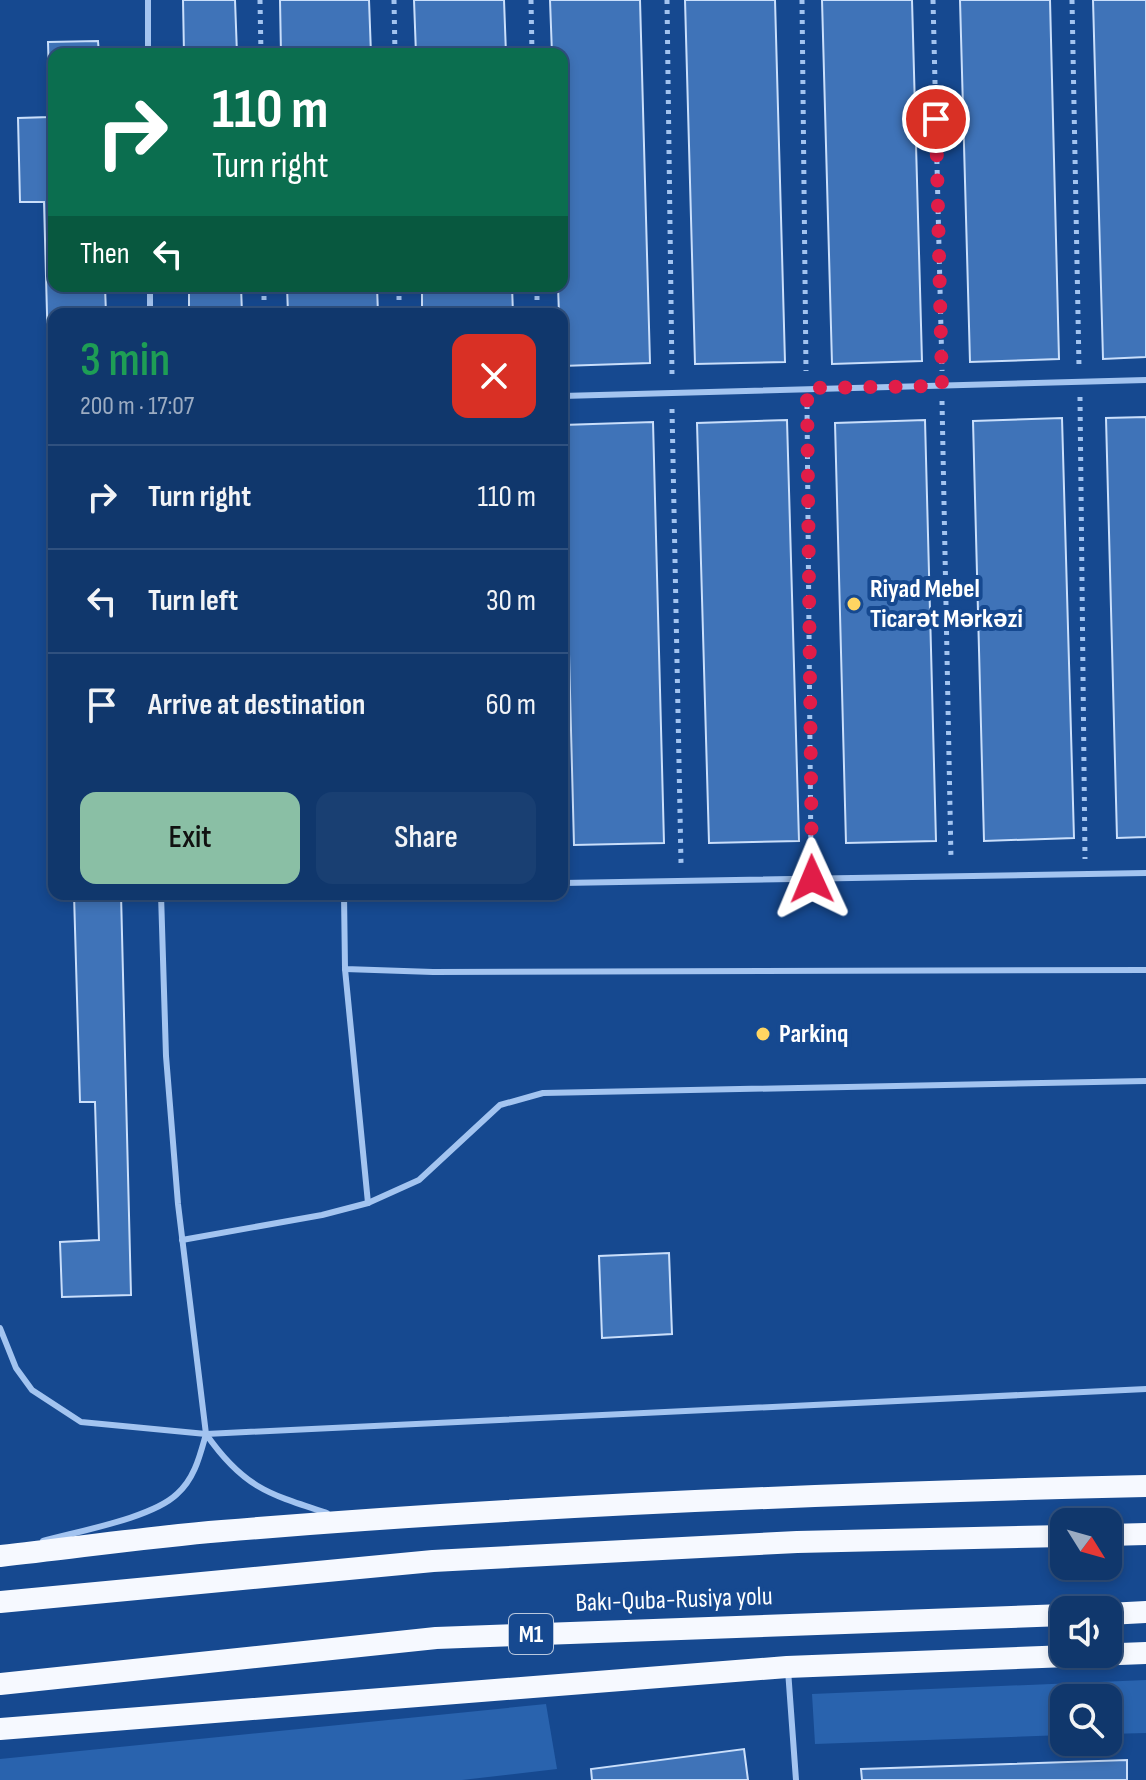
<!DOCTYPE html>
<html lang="en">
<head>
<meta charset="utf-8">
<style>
  body { margin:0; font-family:"Sofia Sans Condensed",sans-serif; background:#193f72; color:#f1f3f6; height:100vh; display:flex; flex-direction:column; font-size:30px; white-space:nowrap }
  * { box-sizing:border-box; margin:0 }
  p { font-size:26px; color:#9cacc2 }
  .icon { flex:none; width:44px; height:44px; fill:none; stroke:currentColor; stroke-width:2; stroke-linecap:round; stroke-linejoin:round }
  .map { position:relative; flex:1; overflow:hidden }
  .side { position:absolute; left:48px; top:308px; width:520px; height:592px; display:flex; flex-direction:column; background:#10376c; border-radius:16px; box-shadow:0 4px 12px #0003,0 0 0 2px #30517f }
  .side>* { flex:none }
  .top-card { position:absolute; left:48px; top:48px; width:520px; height:244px; border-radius:16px; box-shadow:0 4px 12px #0003,0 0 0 2px #30517f; background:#0b6e4f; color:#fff; overflow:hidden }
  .needle { width:52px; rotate:127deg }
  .tools { position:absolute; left:1050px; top:1508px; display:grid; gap:16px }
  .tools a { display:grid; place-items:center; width:72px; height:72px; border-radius:16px; background:#10376c; box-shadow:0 4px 12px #0003,0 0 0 2px #30517f; font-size:40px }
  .pin { position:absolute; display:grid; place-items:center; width:68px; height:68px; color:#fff; margin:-34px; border:4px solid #fff; border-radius:50%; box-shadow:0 2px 8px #0007 }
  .me { position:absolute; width:88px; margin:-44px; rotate:359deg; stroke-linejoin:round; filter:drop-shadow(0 0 6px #0008) }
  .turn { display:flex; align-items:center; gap:28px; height:168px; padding:0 32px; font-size:36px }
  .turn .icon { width:104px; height:104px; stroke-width:2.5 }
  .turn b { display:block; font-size:56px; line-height:68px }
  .then { display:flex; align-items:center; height:76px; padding:0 32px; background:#0003; gap:16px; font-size:30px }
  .round { display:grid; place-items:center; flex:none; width:84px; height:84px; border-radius:16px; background:#193f72 }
  .overview { display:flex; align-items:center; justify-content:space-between; height:136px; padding:0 32px }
  h1 { font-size:48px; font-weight:600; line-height:60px; color:#1e9e55 }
  .cta { display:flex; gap:16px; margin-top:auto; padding:16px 32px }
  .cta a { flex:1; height:92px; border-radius:16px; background:#8abfa5; color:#111; font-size:32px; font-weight:600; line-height:92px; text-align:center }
  .cta a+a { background:#193f72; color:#f1f3f6 }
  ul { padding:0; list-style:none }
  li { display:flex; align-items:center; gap:24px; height:104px; padding:0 32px; border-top:2px solid #30517f }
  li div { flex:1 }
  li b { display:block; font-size:30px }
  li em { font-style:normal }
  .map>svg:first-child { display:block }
  .green { fill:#2963ae }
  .building { fill:#3f73b8; stroke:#cadffb; stroke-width:2 }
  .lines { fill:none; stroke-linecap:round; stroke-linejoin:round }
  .path { stroke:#a3c4f0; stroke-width:5; stroke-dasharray:4 6; stroke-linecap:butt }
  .service { stroke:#a3c4f0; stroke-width:6 }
  .trunk { stroke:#f6f9ff; stroke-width:22 }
  .route { stroke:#e11d48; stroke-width:14; stroke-dasharray:0 25.2 }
  .poi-dot { fill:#ffd562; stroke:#164990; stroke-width:3 }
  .labels { text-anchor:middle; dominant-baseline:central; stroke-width:8; stroke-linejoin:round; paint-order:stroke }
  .shield { fill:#164990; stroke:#b9c8de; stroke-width:2 }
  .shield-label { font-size:24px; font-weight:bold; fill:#fff }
  .poi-label { font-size:26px; font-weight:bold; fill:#fff; stroke:#164990; text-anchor:start }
  .street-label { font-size:26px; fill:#fff; stroke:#164990 }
</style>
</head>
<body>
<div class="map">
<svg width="1146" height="1780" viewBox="0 0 1146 1780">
  <rect width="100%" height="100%" fill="#164990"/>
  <g class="green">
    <polygon points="1146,1680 1146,1733 1108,1734 1108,1698 1064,1698 1064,1735 815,1744 812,1694"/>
    <polygon points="546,1704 557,1769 462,1780 0,1780 0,1759"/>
  </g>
  <g class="building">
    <polygon points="183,0 235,0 237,54 184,54"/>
    <polygon points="280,0 369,0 371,54 281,54"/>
    <polygon points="414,0 504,0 506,54 416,54"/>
    <polygon points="550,0 640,0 650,363 562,366 562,314 559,314 558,286 562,286 562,54 552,54"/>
    <polygon points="685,0 775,0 785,362 695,364"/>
    <polygon points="822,0 912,0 922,361 832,364"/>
    <polygon points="960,0 1050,0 1059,359 970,362"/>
    <polygon points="1093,0 1146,0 1146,357 1103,359"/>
    <polygon points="98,41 99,54 54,54 54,286 105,286 106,314 54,314 53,537 44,202 20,202 18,118 50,117 48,42"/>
    <polygon points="189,286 241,286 242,314 189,314"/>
    <polygon points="287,286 377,286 378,314 288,314"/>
    <polygon points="422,286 512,286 513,314 422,314"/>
    <polygon points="1146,417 1146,837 1117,838 1106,418"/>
    <polygon points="1062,418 1074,838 984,841 973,421"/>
    <polygon points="787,420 799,841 709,843 697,423"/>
    <polygon points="925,420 936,841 846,843 835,423"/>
    <polygon points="653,422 664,843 574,845 563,425"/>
    <polygon points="74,894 121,894 131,1295 62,1297 60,1242 99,1240 95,1102 80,1102"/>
    <polygon points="669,1253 672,1334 602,1338 599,1256"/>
    <polygon points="744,1749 748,1780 592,1780 591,1769"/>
    <polygon points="1127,1760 1127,1780 862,1780 861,1769"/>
  </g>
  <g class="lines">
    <g class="path">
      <polyline points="260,0 261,54"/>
      <polyline points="394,0 395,54"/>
      <polyline points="531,0 532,54"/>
      <polyline points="667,0 672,375"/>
      <polyline points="802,0 806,371"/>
      <polyline points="933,0 942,371"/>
      <polyline points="1072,0 1079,367"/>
      <polyline points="264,286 264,314"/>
      <polyline points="399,286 399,314"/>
      <polyline points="537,286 537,314"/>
      <polyline points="1080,397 1085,859"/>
      <polyline points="942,401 951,859"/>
      <polyline points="807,405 811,863"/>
      <polyline points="672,409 681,863"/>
    </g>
    <g class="service">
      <polyline points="148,0 148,54"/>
      <polyline points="150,286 150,314"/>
      <polyline points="562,396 1146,380"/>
      <polyline points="562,883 1146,873"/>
      <polyline points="161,894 166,1056 178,1204 206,1434"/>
      <polyline points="344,894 345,969 433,972 1146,970"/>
      <polyline points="345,969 368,1203"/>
      <polyline points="182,1240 322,1215 368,1203 419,1180 500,1105 543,1093 1146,1081"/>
      <polyline points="0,1328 16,1368 32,1390 81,1422 206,1434 1146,1389"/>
      <path d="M43,1541c36,-10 109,-23 134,-47 18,-16 23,-39 29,-60 37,53 62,60 121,79"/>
      <polyline points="788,1670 796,1780"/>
    </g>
    <g class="trunk">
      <polyline points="1108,1535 1146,1534"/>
      <path d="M0,1556c74,-8 148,-19 222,-25 308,-26 616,-38 924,-45"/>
      <polyline points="0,1602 433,1561 797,1542 1064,1536"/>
      <polyline points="1108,1614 1146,1612"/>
      <polyline points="0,1684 436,1638 1064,1615"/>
      <polyline points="0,1729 787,1667 1146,1653"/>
    </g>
  </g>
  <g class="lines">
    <polyline class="route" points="812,879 807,388 942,386 936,119"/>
  </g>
  <g class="poi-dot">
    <circle cx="854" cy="604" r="8"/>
    <circle cx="763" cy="1034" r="8"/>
  </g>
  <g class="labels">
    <rect class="shield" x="509" y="1614" width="44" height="40" rx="6"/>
    <g class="shield-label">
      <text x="531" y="1634">M1</text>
    </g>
    <g class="poi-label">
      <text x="870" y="589">Riyad Mebel<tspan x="870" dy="30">Ticarət Mərkəzi</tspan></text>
      <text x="779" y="1034">Parkinq</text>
    </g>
    <g class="street-label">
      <text transform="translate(674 1600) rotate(-2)">Bakı-Quba-Rusiya yolu</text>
    </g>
  </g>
</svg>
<div class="tools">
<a><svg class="needle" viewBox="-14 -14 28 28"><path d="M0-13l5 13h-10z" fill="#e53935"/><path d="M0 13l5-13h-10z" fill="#9cacc2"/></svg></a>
<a><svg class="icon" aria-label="sound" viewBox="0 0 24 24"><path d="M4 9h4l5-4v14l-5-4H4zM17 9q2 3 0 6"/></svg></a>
<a><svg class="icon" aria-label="search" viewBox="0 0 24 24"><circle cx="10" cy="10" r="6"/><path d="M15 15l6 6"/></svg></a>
</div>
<div class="pin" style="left:936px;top:119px;background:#d93025"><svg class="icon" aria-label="arrive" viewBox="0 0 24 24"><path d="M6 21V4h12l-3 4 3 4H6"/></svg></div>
<svg class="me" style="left:812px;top:879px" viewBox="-20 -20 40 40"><path d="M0-17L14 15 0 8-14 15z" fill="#e11d48" stroke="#fff" stroke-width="4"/></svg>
<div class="top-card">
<div class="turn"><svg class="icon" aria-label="right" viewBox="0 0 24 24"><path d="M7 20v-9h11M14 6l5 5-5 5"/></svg><div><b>110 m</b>Turn right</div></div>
<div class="then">Then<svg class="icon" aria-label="left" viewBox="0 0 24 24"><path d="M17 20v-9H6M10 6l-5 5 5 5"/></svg></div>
</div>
<section class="side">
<div class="overview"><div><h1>3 min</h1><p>200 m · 17:07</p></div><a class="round" style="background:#d93025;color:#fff"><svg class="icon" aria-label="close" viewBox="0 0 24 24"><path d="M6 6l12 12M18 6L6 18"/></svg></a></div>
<ul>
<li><svg class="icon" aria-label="right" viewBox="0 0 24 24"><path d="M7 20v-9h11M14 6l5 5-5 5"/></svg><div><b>Turn right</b></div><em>110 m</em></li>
<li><svg class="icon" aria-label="left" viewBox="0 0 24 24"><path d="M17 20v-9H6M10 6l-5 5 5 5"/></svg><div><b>Turn left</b></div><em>30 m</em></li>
<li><svg class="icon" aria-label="arrive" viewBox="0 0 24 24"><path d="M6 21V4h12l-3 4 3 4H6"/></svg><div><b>Arrive at destination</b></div><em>60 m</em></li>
</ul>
<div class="cta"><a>Exit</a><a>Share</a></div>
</section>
</div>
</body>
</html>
